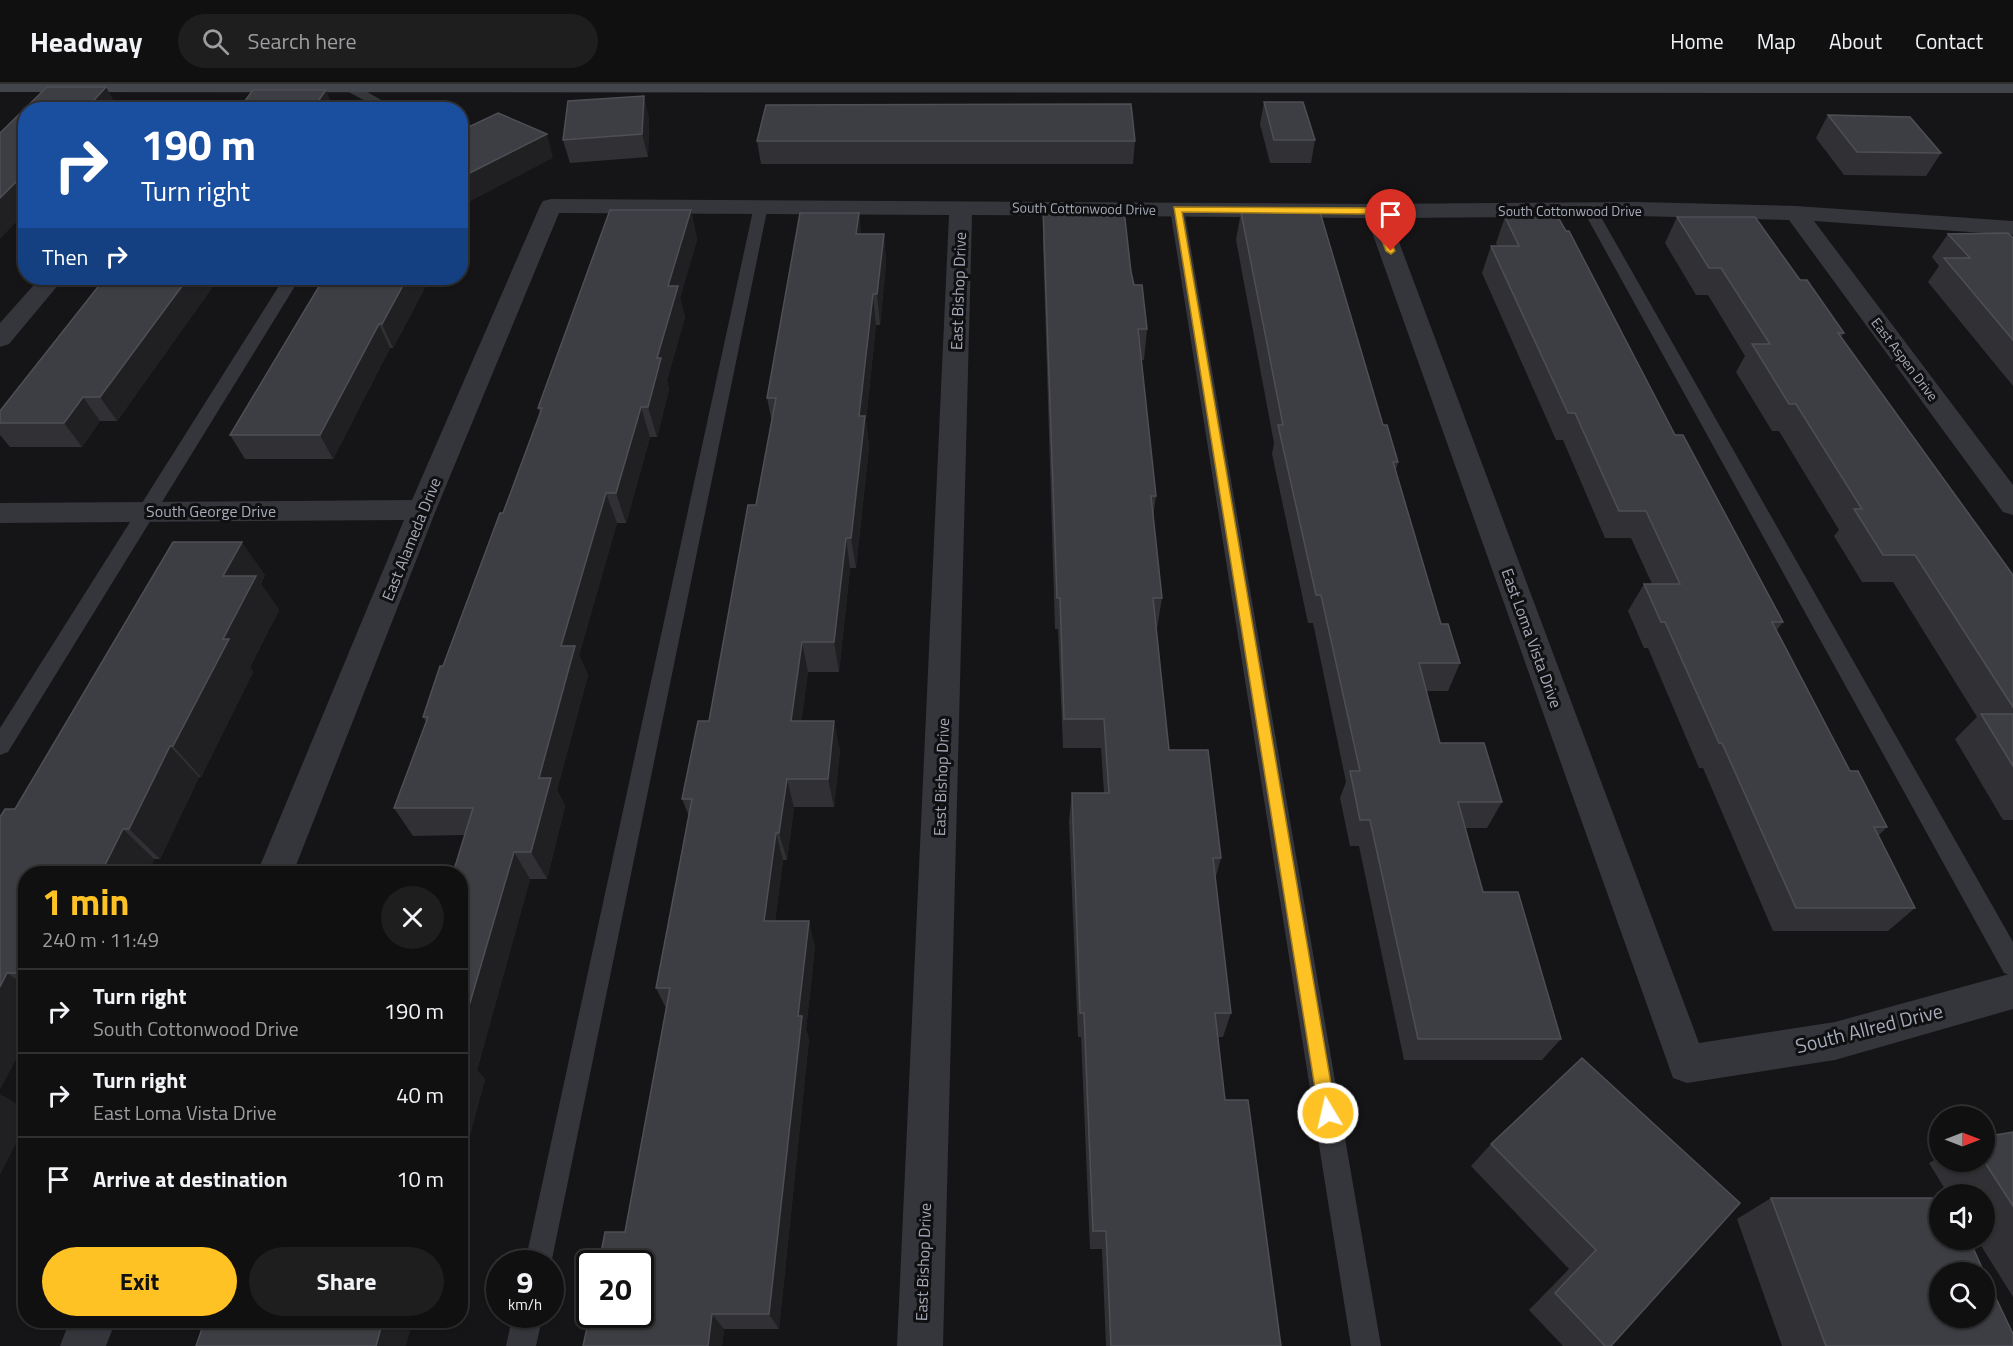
<!DOCTYPE html>
<html lang="en">
<head>
<meta charset="utf-8">
<style>
  body { margin:0; font-family:"Titillium Web",sans-serif; background:#1e1e1f; color:#f1f3f6; height:100vh; display:flex; flex-direction:column; font-size:22px; white-space:nowrap }
  * { box-sizing:border-box; margin:0 }
  p { font-size:20px; color:#9c9d9f }
  .icon { flex:none; width:33px; height:33px; fill:none; stroke:currentColor; stroke-width:2; stroke-linecap:round; stroke-linejoin:round }
  .map { position:relative; flex:1; overflow:hidden }
  .side { position:absolute; left:18px; top:782px; width:450px; height:462px; display:flex; flex-direction:column; background:#101011; border-radius:24px; box-shadow:0 2px 4px #0004,0 0 0 2px #303031 }
  .side>* { flex:none }
  .top-card { position:absolute; left:18px; top:18px; width:450px; height:183px; border-radius:24px; box-shadow:0 2px 4px #0004,0 0 0 2px #303031; background:#1a4fa0; color:#fff; overflow:hidden }
  .needle { width:39px; rotate:90deg }
  .buttons { position:absolute; left:1929px; top:1022px; display:grid; gap:12px }
  .buttons a { display:grid; place-items:center; width:66px; height:66px; border-radius:50%; background:#101011; box-shadow:0 2px 4px #0004,0 0 0 2px #303031; font-size:30px }
  .speed { position:absolute; left:486px; top:1166px; display:flex; gap:12px; font-size:30px; font-weight:700; text-align:center }
  .speed>* { display:grid; place-content:center; width:78px; height:78px; border-radius:50%; background:#101011; box-shadow:0 2px 4px #0004,0 0 0 2px #303031; line-height:1 }
  .speed small { font-size:15px; font-weight:400 }
  .speed .limit { border:3px solid #111; border-radius:9px; background:#fff; color:#111 }
  .pin { position:absolute; display:grid; place-items:center; width:51px; height:51px; color:#fff; margin:-62px -26px; border-radius:50% 50% 50% 0; rotate:-45deg; box-shadow:0 0 6px #0007 }
  .pin .icon { rotate:45deg }
  .me { position:absolute; width:66px; margin:-33px; rotate:351deg; stroke-linejoin:round; filter:drop-shadow(0 0 4px #0008) }
  .turn { display:flex; align-items:center; gap:21px; height:126px; padding:0 24px; font-size:27px }
  .turn .icon { width:78px; height:78px; stroke-width:2.5 }
  .turn b { display:block; font-size:42px; line-height:51px }
  .then { display:flex; align-items:center; height:57px; padding:0 24px; background:#0003; gap:12px; font-size:22px }
  .round { display:grid; place-items:center; flex:none; width:63px; height:63px; border-radius:32px; background:#1e1e1f }
  .overview { display:flex; align-items:center; justify-content:space-between; height:102px; padding:0 24px }
  h1 { font-size:36px; font-weight:700; line-height:45px; color:#ffc225 }
  .button { display:flex; gap:12px; margin-top:auto; padding:12px 24px }
  .button a { flex:1; height:69px; border-radius:36px; background:#ffc225; color:#111; font-size:24px; font-weight:700; line-height:69px; text-align:center }
  .button a+a { background:#1e1e1f; color:#f1f3f6 }
  ul { padding:0; list-style:none }
  li { display:flex; align-items:center; gap:18px; height:84px; padding:0 24px; border-top:2px solid #303031 }
  li div { flex:1 }
  li b { display:block; font-size:22px }
  li em { font-style:normal }
  header { display:flex; align-items:center; gap:36px; box-sizing:border-box; height:84px; padding:0 30px; background:#101011; border-bottom:2px solid #303031 }
  header strong { font-size:28px }
  nav { display:flex; gap:33px; margin-inline-start:auto; font-size:21px }
  .search { width:420px; height:54px; background:#1e1e1f; display:flex; align-items:center; gap:15px; box-sizing:border-box; padding:0 21px; border-radius:33px; color:#9c9d9f; font-size:22px }
  .map>svg:first-child { display:block }
  .lines { fill:none; stroke-linecap:round; stroke-linejoin:round }
  .lane { fill:#35363c; fill-rule:evenodd }
  .street { fill:#35363c; fill-rule:evenodd }
  .secondary { fill:#43454c; fill-rule:evenodd }
  .wall { fill:#313135 }
  .shaded-wall { fill:#202023 }
  .building { fill:#3d3e43; stroke:#4e4f55; stroke-width:1.5 }
  .route { fill:#ffc225; stroke:#a67e18; stroke-width:1.5 }
  .labels { text-anchor:middle; dominant-baseline:central; stroke-width:6; stroke-linejoin:round; paint-order:stroke }
  .far-street-label { font-size:14px; fill:#a5aab8; stroke:#101012 }
  .street-label { font-size:16px; fill:#a5aab8; stroke:#101012 }
  .near-street-label { font-size:20px; fill:#a5aab8; stroke:#101012 }
</style>
</head>
<body>
<header>
<strong>Headway</strong>
<div class="search"><svg class="icon" aria-label="search" viewBox="0 0 24 24"><circle cx="10" cy="10" r="6"/><path d="M15 15l6 6"/></svg>Search here</div>
<nav><a>Home</a><a>Map</a><a>About</a><a>Contact</a></nav>
</header>
<div class="map">
<svg width="2013" height="1262" viewBox="0 0 2013 1262">
  <rect width="100%" height="100%" fill="#151517"/>
  <g class="lines">
    <g class="lane">
      <polygon points="345,0 353,0 399,26 382,26 345,6 343,3"/>
      <polygon points="761,118 768,122 550,1185 550,1179 525,1179 754,122"/>
      <polygon points="1177,121 1184,125 1381,1262 1351,1262 1170,125"/>
      <polygon points="1590,122 1597,126 2013,858 2013,892 2004,889 1583,126"/>
      <polygon points="284,194 300,194 8,668 0,671 0,644"/>
      <polygon points="513,1230 543,1230 536,1262 506,1262"/>
    </g>
    <g class="street">
      <polygon points="551,115 1376,120 1637,118 1796,122 2013,137 2013,151 1814,137 2013,401 2013,431 2003,428 1789,136 1637,132 1390,134 1699,959 1835,938 2013,889 2013,925 1835,976 1687,999 1673,994 1367,134 972,131 943,1262 897,1262 949,131 559,129 436,426 293,789 257,789 404,436 0,439 0,419 412,416 540,122 543,117"/>
      <polygon points="40,194 64,194 9,260 0,263 0,239"/>
      <polygon points="70,1236 116,1236 106,1262 60,1262"/>
    </g>
    <polygon class="secondary" points="0,0 2013,0 2013,9 0,8"/>
  </g>
  <g class="wall">
    <polygon points="1264,18 1315,56 1311,79 1270,79 1260,40"/>
    <polygon points="1828,31 1941,69 1926,92 1844,91 1816,54"/>
    <polygon points="649,34 648,73 570,79 563,56"/>
    <polygon points="757,57 1135,57 1133,80 761,80"/>
    <polygon points="691,126 697,156 680,214 685,233 667,296 669,305 657,353 650,353 626,439 617,439 579,571 588,591 557,706 565,722 547,795 530,795 477,986 485,995 460,1088 465,751 413,752 394,724 426,638 423,633 503,429 540,329 538,324"/>
    <polygon points="1043,126 1131,188 1134,201 1147,245 1144,276 1141,276 1156,412 1153,434 1162,514 1157,545 1156,545 1169,666 1221,774 1215,796 1231,929 1223,953 1218,953 1225,1016 1281,1262 1106,1262 1102,1165 1090,1165 1081,953 1078,953 1069,737 1072,709 1104,709 1101,664 1063,664 1058,545 1055,545 1043,157"/>
    <polygon points="1241,128 1383,341 1398,378 1396,386 1441,540 1460,579 1448,607 1426,607 1440,659 1502,718 1487,744 1465,744 1483,808 1561,955 1542,976 1404,976 1359,762 1350,762 1340,714 1346,698 1313,539 1308,539 1272,370 1274,359 1236,156"/>
    <polygon points="859,129 861,150 884,150 886,180 880,241 876,241 866,336 869,363 856,484 850,484 839,588 808,588 801,637 840,666 834,723 794,723 787,776 783,776 775,837 815,862 806,946 809,955 779,1245 724,1245 722,1262 583,1262 625,1148 666,924 656,904 689,732 682,715 709,637 756,421 772,338 767,314"/>
    <polygon points="1505,133 1675,351 1783,538 1777,546 1850,687 1887,743 1878,752 1915,824 1888,847 1773,847 1703,684 1699,684 1648,564 1644,564 1628,527 1644,500 1652,500 1631,454 1605,454 1563,356 1556,356 1482,189 1491,162 1497,162 1496,159"/>
    <polygon points="1677,133 1800,196 1844,249 1841,253 2013,491 2013,736 2003,736 1955,655 1977,633 1893,498 1862,498 1834,452 1839,446 1779,347 1772,347 1736,288 1745,272 1708,211 1696,211 1665,159"/>
    <polygon points="1948,150 2013,154 2013,302 1928,198 1939,182 1932,173"/>
    <polygon points="105,194 219,194 117,337 100,337 82,363 10,363 0,351 0,327"/>
    <polygon points="324,194 430,194 393,264 390,264 333,375 245,375 230,351"/>
    <polygon points="265,491 261,500 279,526 250,583 253,588 201,693 199,693 160,775 154,775 148,789 26,789 26,956 0,1005 15,725"/>
    <polygon points="1582,974 1611,1262 1563,1262 1529,1226 1569,1185 1471,1082 1491,1060"/>
    <polygon points="2013,1048 2013,1213 1977,1155 1984,1155 1984,1110 1948,1110 1929,1079 1940,1073 1940,1077 1984,1077"/>
    <polygon points="1771,1114 2013,1262 1782,1262 1737,1135"/>
  </g>
  <g class="shaded-wall">
    <polygon points="106,3 119,26 85,26"/>
    <polygon points="326,6 334,26 312,26"/>
    <polygon points="644,12 649,34 648,73 642,50"/>
    <polygon points="547,50 553,74 469,118 460,134 461,94"/>
    <polygon points="26,88 26,128 0,155 0,114"/>
    <polygon points="691,126 697,156 680,214 685,233 667,296 669,305 657,353 648,323 668,202"/>
    <polygon points="859,129 862,159 856,150"/>
    <polygon points="884,150 886,180 880,241 877,210"/>
    <polygon points="187,194 219,194 117,337 100,313"/>
    <polygon points="407,194 430,194 393,264 382,240"/>
    <polygon points="873,210 876,241 866,336 869,363 856,484 851,454 859,332"/>
    <polygon points="379,240 390,264 333,375 320,351"/>
    <polygon points="83,313 100,337 82,363 64,339"/>
    <polygon points="641,323 650,353 626,439 616,409"/>
    <polygon points="606,409 617,439 579,571 588,591 557,706 565,722 547,795 531,768 539,694 561,562"/>
    <polygon points="846,454 850,484 839,588 834,558"/>
    <polygon points="242,458 265,491 261,500 279,526 250,583 253,588 201,693 173,662 223,555 223,492"/>
    <polygon points="802,558 808,588 798,666 791,637"/>
    <polygon points="834,637 840,666 834,723 828,695"/>
    <polygon points="170,662 199,693 160,775 129,745"/>
    <polygon points="787,695 794,723 787,776 779,749"/>
    <polygon points="123,745 154,775 148,789 101,789"/>
    <polygon points="776,749 783,776 772,862 764,837"/>
    <polygon points="514,768 530,795 477,986 485,995 460,1088 460,953"/>
    <polygon points="809,837 815,862 806,946 809,955 779,1245 769,1230 798,932"/>
    <polygon points="7,889 26,902 26,956 0,1005 0,903"/>
    <polygon points="0,1010 26,1025 26,1040 0,1091"/>
    <polygon points="712,1230 724,1245 722,1262 708,1262"/>
    <polygon points="383,1236 413,1236 406,1262 376,1262"/>
  </g>
  <g class="building">
    <polygon points="47,3 106,3 85,26 26,26 26,88 0,114 0,49"/>
    <polygon points="253,6 326,6 312,26 238,26"/>
    <polygon points="644,12 642,50 563,56 568,17"/>
    <polygon points="1264,18 1303,18 1315,56 1274,56"/>
    <polygon points="1131,20 1135,57 757,57 766,21"/>
    <polygon points="498,29 547,50 460,94 460,47"/>
    <polygon points="1828,31 1910,33 1941,69 1857,68"/>
    <polygon points="610,126 691,126 668,202 678,202 657,274 661,274 648,323 641,323 616,409 606,409 561,562 575,562 539,694 551,694 531,768 514,768 460,953 460,789 453,789 473,724 394,724 428,633 423,633 440,582 443,582 500,429 503,429 542,324 538,324"/>
    <polygon points="1043,126 1124,126 1131,188 1134,201 1142,201 1147,245 1138,245 1156,412 1151,412 1162,514 1153,514 1169,666 1208,666 1221,774 1213,774 1231,929 1215,929 1225,1016 1248,1016 1281,1262 1111,1262 1106,1147 1093,1147 1084,929 1080,929 1072,709 1109,709 1104,635 1064,635 1060,514 1057,514"/>
    <polygon points="1241,128 1320,128 1383,341 1387,341 1398,378 1393,378 1441,540 1448,540 1460,579 1419,579 1440,659 1484,659 1502,718 1458,718 1483,808 1518,808 1561,955 1418,955 1370,736 1360,736 1350,687 1360,687 1321,511 1316,511 1278,341 1283,341"/>
    <polygon points="800,129 859,129 856,150 884,150 877,210 873,210 859,332 865,332 851,454 846,454 834,558 802,558 791,637 834,637 828,695 787,695 779,749 776,749 764,837 809,837 798,932 802,932 769,1230 712,1230 708,1262 583,1262 590,1230 640,1230 640,1179 599,1179 605,1148 625,1148 670,904 656,904 692,715 682,715 698,637 709,637 748,421 756,421 776,314 767,314"/>
    <polygon points="1505,133 1558,133 1566,147 1569,147 1675,351 1683,351 1783,538 1772,538 1850,687 1858,687 1887,743 1874,743 1915,824 1796,824 1722,659 1719,659 1665,538 1661,538 1644,500 1680,500 1646,427 1619,427 1575,329 1568,329 1491,162 1519,162"/>
    <polygon points="1677,133 1755,133 1800,196 1807,196 1844,249 1838,249 2013,491 2013,623 1915,471 1883,471 1854,425 1862,425 1796,320 1789,320 1752,260 1770,260 1721,184 1709,184"/>
    <polygon points="2008,149 2013,154 2013,256 1944,174 1970,174 1948,150"/>
    <polygon points="105,194 188,194 100,313 83,313 64,339 0,339 0,327"/>
    <polygon points="324,194 407,194 382,240 379,240 320,351 230,351"/>
    <polygon points="173,458 242,458 223,492 256,492 223,555 229,555 173,662 170,662 129,745 123,745 101,789 26,789 26,889 7,889 0,903 0,733 5,725 15,725"/>
    <polygon points="1981,630 2013,630 2013,682"/>
    <polygon points="460,973 466,973 460,992"/>
    <polygon points="1582,974 1740,1119 1611,1262 1605,1262 1555,1209 1596,1166 1491,1060"/>
    <polygon points="2013,1048 2013,1122 1984,1077 1984,1053"/>
    <polygon points="1771,1114 1940,1114 1940,1155 1969,1155 1984,1188 1940,1188 1940,1233 1984,1233 1984,1189 2013,1250 2013,1262 1826,1262"/>
    <polygon points="205,1236 383,1236 376,1262 196,1262"/>
  </g>
  <polygon class="route" points="1174,123 1376,124 1380,127 1395,167 1391,170 1386,167 1372,130 1182,128 1336,1029 1334,1035 1328,1037 1321,1035 1319,1029"/>
  <g class="labels">
    <g class="far-street-label">
      <text transform="translate(1084 124) rotate(1)">South Cottonwood Drive</text>
      <text x="1570" y="126">South Cottonwood Drive</text>
      <text transform="translate(1905 275) rotate(53)">East Aspen Drive</text>
    </g>
    <g class="street-label">
      <text transform="translate(958 207) rotate(-88)">East Bishop Drive</text>
      <text x="211" y="427">South George Drive</text>
      <text transform="translate(411 455) rotate(-68)">East Alameda Drive</text>
      <text transform="translate(1532 554) rotate(70)">East Loma Vista Drive</text>
      <text transform="translate(941 693) rotate(-88)">East Bishop Drive</text>
      <text transform="translate(923 1178) rotate(-88)">East Bishop Drive</text>
    </g>
    <g class="near-street-label">
      <text transform="translate(1869 944) rotate(-14)">South Allred Drive</text>
    </g>
  </g>
</svg>
<div class="buttons">
<a><svg class="needle" viewBox="-14 -14 28 28"><path d="M0-13l5 13h-10z" fill="#e53935"/><path d="M0 13l5-13h-10z" fill="#9c9d9f"/></svg></a>
<a><svg class="icon" aria-label="sound" viewBox="0 0 24 24"><path d="M4 9h4l5-4v14l-5-4H4zM17 9q2 3 0 6"/></svg></a>
<a><svg class="icon" aria-label="search" viewBox="0 0 24 24"><circle cx="10" cy="10" r="6"/><path d="M15 15l6 6"/></svg></a>
</div>
<div class="speed"><div>9<small>km/h</small></div><div class="limit">20</div></div>
<div class="pin" style="left:1391px;top:167px;background:#d93025"><svg class="icon" aria-label="arrive" viewBox="0 0 24 24"><path d="M6 21V4h12l-3 4 3 4H6"/></svg></div>
<svg class="me" style="left:1328px;top:1029px" viewBox="-20 -20 40 40"><circle r="17" fill="#ffc225" stroke="#fff" stroke-width="3"/><path d="M0-11L8 9 0 5-8 9z" fill="#fff"/></svg>
<div class="top-card">
<div class="turn"><svg class="icon" aria-label="right" viewBox="0 0 24 24"><path d="M7 20v-9h11M14 6l5 5-5 5"/></svg><div><b>190 m</b>Turn right</div></div>
<div class="then">Then<svg class="icon" aria-label="right" viewBox="0 0 24 24"><path d="M7 20v-9h11M14 6l5 5-5 5"/></svg></div>
</div>
<section class="side">
<div class="overview"><div><h1>1 min</h1><p>240 m · 11:49</p></div><a class="round"><svg class="icon" aria-label="close" viewBox="0 0 24 24"><path d="M6 6l12 12M18 6L6 18"/></svg></a></div>
<ul>
<li><svg class="icon" aria-label="right" viewBox="0 0 24 24"><path d="M7 20v-9h11M14 6l5 5-5 5"/></svg><div><b>Turn right</b><p>South Cottonwood Drive</p></div><em>190 m</em></li>
<li><svg class="icon" aria-label="right" viewBox="0 0 24 24"><path d="M7 20v-9h11M14 6l5 5-5 5"/></svg><div><b>Turn right</b><p>East Loma Vista Drive</p></div><em>40 m</em></li>
<li><svg class="icon" aria-label="arrive" viewBox="0 0 24 24"><path d="M6 21V4h12l-3 4 3 4H6"/></svg><div><b>Arrive at destination</b></div><em>10 m</em></li>
</ul>
<div class="button"><a>Exit</a><a>Share</a></div>
</section>
</div>
</body>
</html>
